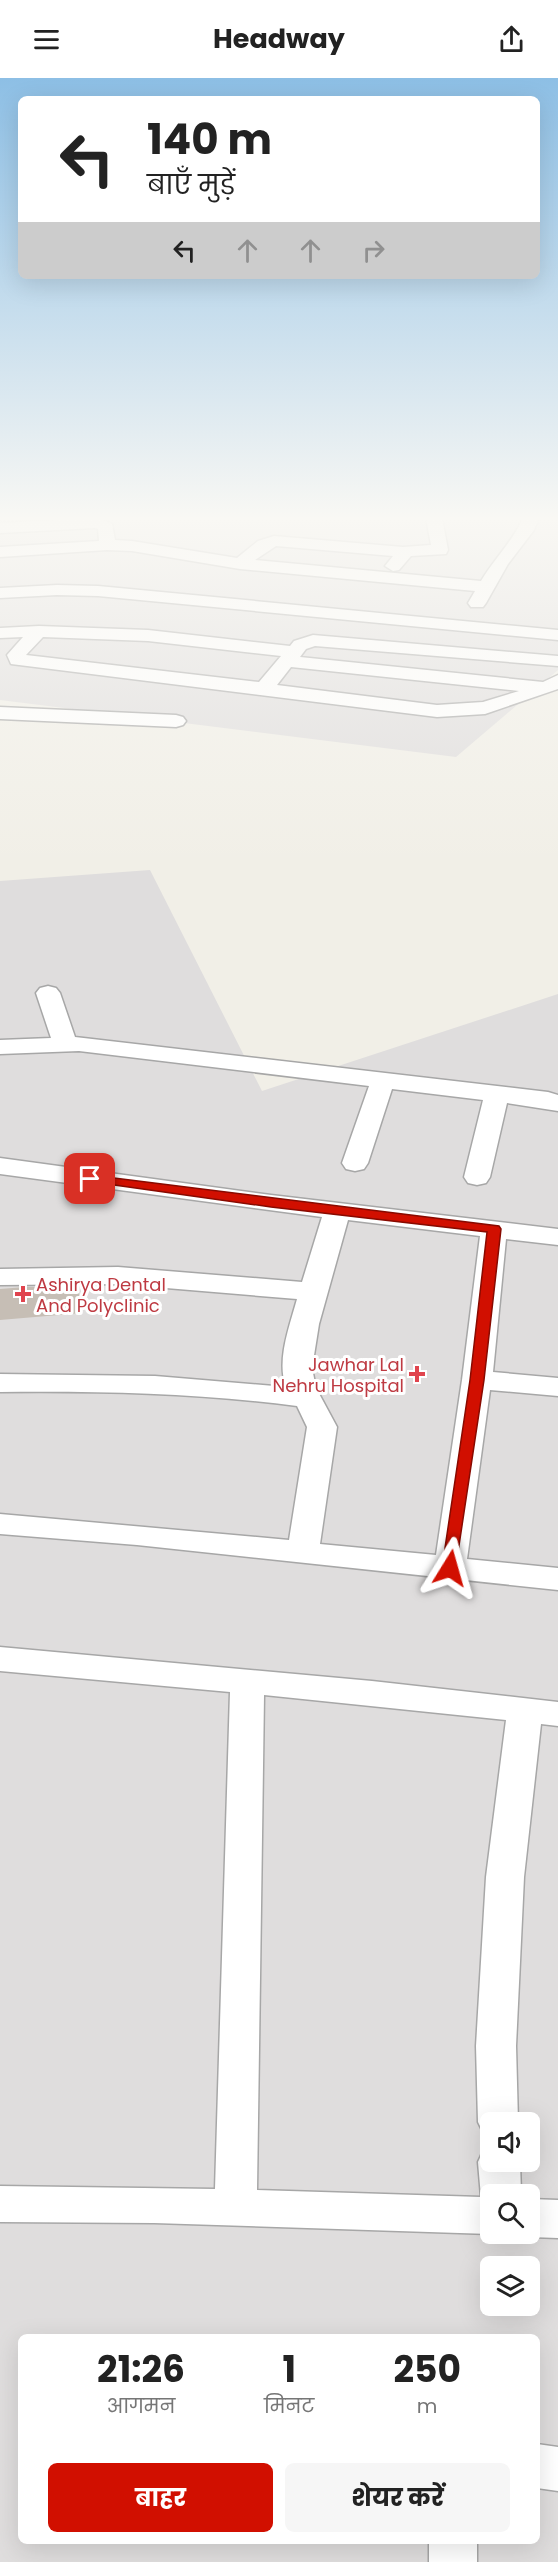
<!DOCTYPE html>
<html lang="hi">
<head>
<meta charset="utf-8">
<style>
  body { margin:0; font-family:Poppins,"Noto Sans Devanagari",sans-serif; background:#f6f6f6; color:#222; height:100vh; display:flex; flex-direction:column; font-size:22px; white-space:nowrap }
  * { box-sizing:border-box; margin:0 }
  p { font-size:20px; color:#767676 }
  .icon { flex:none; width:33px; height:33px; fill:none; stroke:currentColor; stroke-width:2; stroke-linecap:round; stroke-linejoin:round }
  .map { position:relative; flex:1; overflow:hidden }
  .panel { position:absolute; left:18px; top:2256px; width:522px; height:210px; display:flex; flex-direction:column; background:#fff; border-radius:9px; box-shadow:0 6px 24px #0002 }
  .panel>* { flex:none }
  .top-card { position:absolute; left:18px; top:18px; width:522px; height:183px; border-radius:9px; box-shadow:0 6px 24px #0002; background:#fff; color:#222; overflow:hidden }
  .tools { position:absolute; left:480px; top:2034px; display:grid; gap:12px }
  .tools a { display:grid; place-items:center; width:60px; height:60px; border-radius:9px; background:#fff; box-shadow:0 6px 24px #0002; font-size:30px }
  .pin { position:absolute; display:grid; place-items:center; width:51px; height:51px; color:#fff; margin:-26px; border-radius:12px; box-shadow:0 3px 9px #0006 }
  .me { position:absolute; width:66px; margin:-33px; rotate:8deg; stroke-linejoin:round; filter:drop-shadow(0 0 4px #0008) }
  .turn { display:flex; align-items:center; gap:21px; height:126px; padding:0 30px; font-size:27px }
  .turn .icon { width:78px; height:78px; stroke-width:2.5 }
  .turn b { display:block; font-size:42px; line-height:51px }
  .lanes { display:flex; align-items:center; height:57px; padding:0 30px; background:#0003; justify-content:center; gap:30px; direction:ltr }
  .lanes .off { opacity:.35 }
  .eta { display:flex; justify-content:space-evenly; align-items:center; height:102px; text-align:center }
  .eta b { font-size:36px; font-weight:700; line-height:42px }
  .action { display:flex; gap:12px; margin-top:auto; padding:12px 30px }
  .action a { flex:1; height:69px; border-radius:9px; background:#d10f00; color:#fff; font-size:24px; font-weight:700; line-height:69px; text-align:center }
  .action a+a { background:#f6f6f6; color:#222 }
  header { display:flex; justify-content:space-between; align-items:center; height:78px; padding:0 30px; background:#fff; font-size:27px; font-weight:700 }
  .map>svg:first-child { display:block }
  .residential { fill:#dfdddd; fill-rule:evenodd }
  .building { fill:#c6beb5 }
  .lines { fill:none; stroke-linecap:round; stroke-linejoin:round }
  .minor-casing { stroke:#a7a7a7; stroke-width:3 }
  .minor { fill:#fff; fill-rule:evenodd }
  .route { fill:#d10f00; stroke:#880a00; stroke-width:1.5 }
  .health-dot { fill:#e0444e; stroke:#fff; stroke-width:2 }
  .labels { text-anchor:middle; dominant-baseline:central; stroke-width:6; stroke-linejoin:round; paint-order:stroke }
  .health-label { font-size:18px; fill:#be3a42; stroke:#fff; text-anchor:start }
</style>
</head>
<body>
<header><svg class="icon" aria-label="menu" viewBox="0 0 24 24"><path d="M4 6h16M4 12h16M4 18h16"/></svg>Headway<svg class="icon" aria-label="share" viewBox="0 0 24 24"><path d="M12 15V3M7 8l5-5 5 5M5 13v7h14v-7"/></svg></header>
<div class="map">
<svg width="558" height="2484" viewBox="0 0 558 2484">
  <rect width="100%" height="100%" fill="#f1efe7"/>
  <g class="residential">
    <polygon points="0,440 558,440 558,592 456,679 0,622"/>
    <path d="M150,792l112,221 296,-97v1568h-558v-1681zM490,2044h40v40h-40zM490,2116h40v40h-40zM490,2188h40v40h-40zM21,2259h516v204h-516z"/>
  </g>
  <polygon class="building" points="25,1209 78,1209 82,1235 0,1242 0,1211"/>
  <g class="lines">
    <defs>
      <g id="minor">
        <path d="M97,440l15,6 3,16 17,1 105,17 21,-17 16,-5 129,11 28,-2 -5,-27h16l6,32 -2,4 -35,2 -12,14 -6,1 -8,-5 8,-10 -117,-10 -21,14 226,21c13,-22 32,-40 42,-63h16l-5,12 -26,34 -22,39 -3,4h-12l-3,-4 7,-12 -235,-22 -108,-18 -25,-1 -107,7v-10l99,-6 -1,-12 -3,-1 -95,5v-10z"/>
        <polygon points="57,507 98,508 558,552 558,562 98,518 57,517 0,520 0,510"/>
        <path d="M39,548l109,4 142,16 4,-5 19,-6 245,21v10l-243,-20 -9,3 -6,8 243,25 15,-7v14l-73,25 -48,3 -426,-53 -4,-9 16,-18 -23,1v-10zM43,559l105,4 133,15 -22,26 -233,-27zM291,589l228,24 -36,11 -46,3 -160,-20z"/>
        <polygon points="0,629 176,637 183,639 186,643 183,647 176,649 0,641"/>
        <polygon points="48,908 56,910 60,915 75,959 548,1014 558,1017 558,1033 507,1025 490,1099 486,1105 477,1107 468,1105 464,1099 483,1022 392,1011 368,1085 364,1091 355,1093 346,1091 342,1085 369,1008 79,973 0,976 0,962 51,960 36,915 40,910"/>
        <path d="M0,1080l271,37 287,34v16l-52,-6 -13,133 65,6v18l-68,-6 -23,169 91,9v22l-421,-45 -137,-11v-20l289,26 18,-113 -10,-21c-99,-13 -198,-15 -297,-14v-18l155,2 131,11c-10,-27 4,-62 11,-88l-179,-15 -118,1v-16l118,-2 184,15 20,-65 -322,-43zM348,1142l132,16 -18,144 -26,175 -116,-11 17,-117 -21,-39 -4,-20 7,-44z"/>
        <polygon points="0,1569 372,1603 558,1624 558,1648 541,1646 524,1799 516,1968 518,2044 490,2044 490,2059 484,2056 478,2044 476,1968 486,1799 506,1642 264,1617 257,2112 481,2119 478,2084 484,2071 490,2069 490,2084 520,2084 521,2116 490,2116 490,2156 493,2156 490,2156 154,2145 0,2144 0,2108 215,2111 230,1614 0,1593"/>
        <polygon points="530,2121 558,2122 558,2160 530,2159 522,2156 530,2156"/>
        <polygon points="537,2366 558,2369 558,2413 537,2410"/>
        <rect x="429" y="2463" width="48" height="21"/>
      </g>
    </defs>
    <use href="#minor" class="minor-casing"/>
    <use href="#minor" class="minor"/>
  </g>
  <linearGradient id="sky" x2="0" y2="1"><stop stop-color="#8dbfe5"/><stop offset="0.56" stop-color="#f9f8f4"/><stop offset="1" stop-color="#f9f8f4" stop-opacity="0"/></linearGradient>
  <rect width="558" height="787" fill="url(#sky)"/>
  <polygon class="route" points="90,1097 499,1148 501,1151 484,1302 455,1494 445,1494 442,1490 470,1302 487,1154 271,1129 86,1103 84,1101"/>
  <g class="health-dot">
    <path d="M20 1207h6v6h6v6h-6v6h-6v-6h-6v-6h6z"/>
    <path d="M414 1287h6v6h6v6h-6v6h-6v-6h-6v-6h6z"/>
  </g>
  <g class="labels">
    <g class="health-label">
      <text x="36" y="1206">Ashirya Dental<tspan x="36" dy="21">And Polyclinic</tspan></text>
      <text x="404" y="1286" text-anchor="end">Jawhar Lal<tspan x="404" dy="21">Nehru Hospital</tspan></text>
    </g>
  </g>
</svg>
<div class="tools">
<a><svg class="icon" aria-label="sound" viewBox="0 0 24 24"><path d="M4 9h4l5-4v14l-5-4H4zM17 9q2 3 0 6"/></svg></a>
<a><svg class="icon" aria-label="search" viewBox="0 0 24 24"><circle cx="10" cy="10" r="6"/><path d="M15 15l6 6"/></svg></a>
<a><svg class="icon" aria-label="layers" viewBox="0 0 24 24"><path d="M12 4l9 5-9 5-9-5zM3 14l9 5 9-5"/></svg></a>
</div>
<div class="pin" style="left:90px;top:1101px;background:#d93025"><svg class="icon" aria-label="arrive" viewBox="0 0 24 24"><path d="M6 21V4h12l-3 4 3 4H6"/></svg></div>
<svg class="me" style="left:450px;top:1490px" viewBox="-20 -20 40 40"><path d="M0-17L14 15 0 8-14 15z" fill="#d10f00" stroke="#fff" stroke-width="4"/></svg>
<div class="top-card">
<div class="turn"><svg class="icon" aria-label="left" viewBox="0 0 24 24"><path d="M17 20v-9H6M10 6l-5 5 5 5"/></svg><div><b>140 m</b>बाएँ मुड़ें</div></div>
<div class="lanes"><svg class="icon" aria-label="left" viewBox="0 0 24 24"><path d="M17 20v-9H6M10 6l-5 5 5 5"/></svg><svg class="icon off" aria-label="ahead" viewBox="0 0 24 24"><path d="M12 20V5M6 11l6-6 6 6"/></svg><svg class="icon off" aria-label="ahead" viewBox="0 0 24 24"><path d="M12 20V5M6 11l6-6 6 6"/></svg><svg class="icon off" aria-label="right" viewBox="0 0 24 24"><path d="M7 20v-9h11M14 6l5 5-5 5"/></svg></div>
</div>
<section class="panel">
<div class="eta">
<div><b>21:26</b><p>आगमन</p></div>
<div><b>1</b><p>मिनट</p></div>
<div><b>250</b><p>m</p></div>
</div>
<div class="action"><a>बाहर</a><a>शेयर करें</a></div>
</section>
</div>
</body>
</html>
